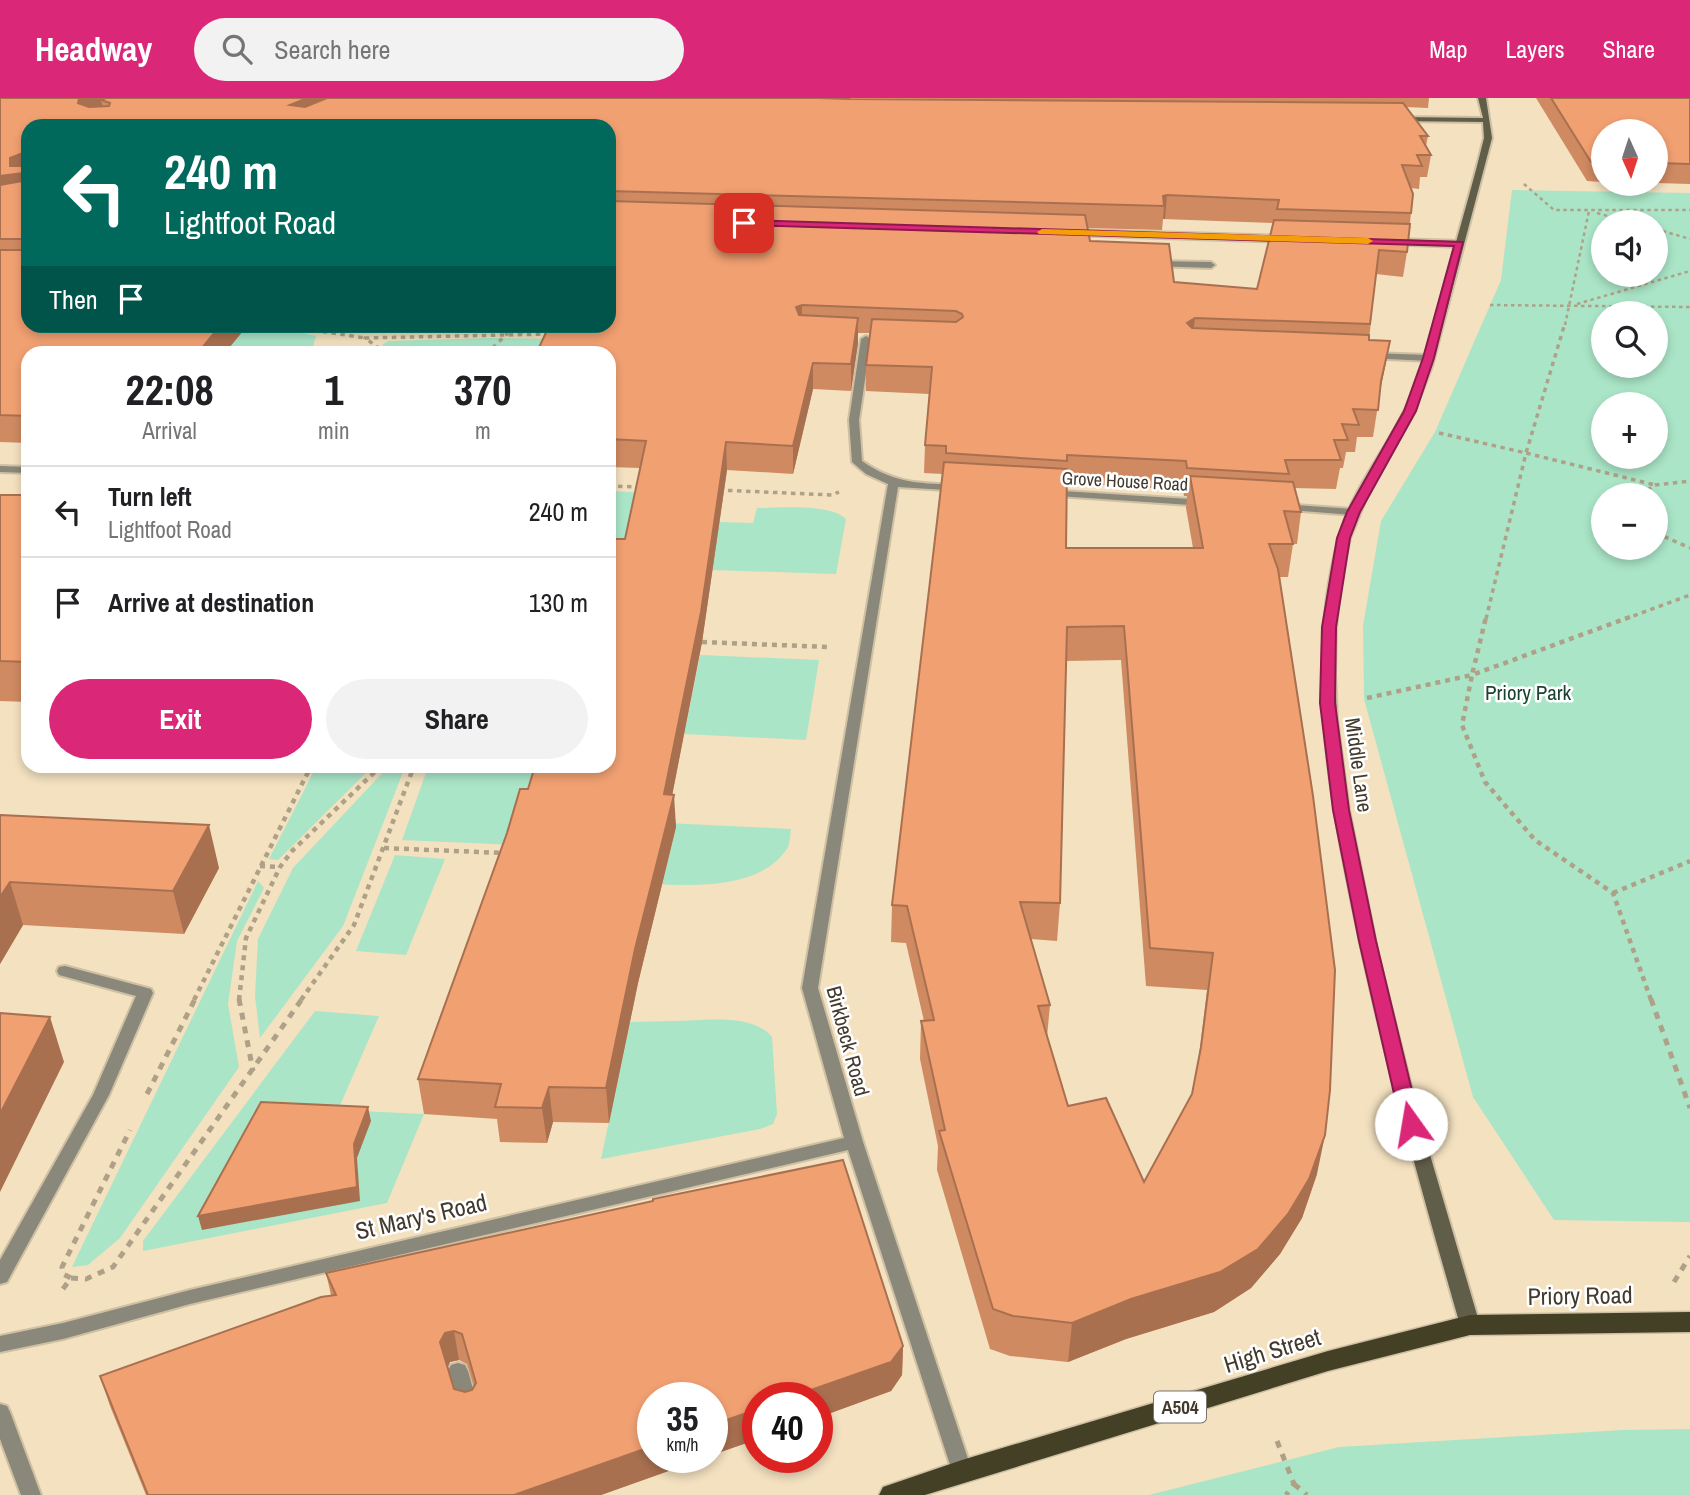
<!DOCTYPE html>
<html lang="en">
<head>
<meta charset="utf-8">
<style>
  body { margin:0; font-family:"Archivo Narrow",sans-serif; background:#f2f2f2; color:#202124; height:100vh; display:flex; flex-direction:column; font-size:26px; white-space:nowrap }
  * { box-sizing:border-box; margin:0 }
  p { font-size:23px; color:#757577 }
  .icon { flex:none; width:38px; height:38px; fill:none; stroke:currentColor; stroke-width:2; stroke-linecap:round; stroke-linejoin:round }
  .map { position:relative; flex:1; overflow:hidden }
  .panel { position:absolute; left:21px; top:248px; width:595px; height:427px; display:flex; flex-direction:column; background:#fff; border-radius:21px; box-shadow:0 4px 10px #0003 }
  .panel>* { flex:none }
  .guide { position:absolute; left:21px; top:21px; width:595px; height:214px; border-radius:21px; box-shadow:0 4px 10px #0003; background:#00695c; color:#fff; overflow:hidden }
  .needle { width:46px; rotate:177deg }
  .controls { position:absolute; left:1591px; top:21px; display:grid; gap:14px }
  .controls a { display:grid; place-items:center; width:77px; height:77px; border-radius:50%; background:#fff; box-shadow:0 4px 10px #0003; font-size:35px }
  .speed { position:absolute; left:637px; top:1284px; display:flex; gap:14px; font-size:35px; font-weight:700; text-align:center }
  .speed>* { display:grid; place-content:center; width:91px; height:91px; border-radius:50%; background:#fff; box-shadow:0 4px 10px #0003; line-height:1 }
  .speed small { font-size:18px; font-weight:400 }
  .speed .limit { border:10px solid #d22; background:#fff; color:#111 }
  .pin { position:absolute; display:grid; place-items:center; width:60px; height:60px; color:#fff; margin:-30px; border-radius:14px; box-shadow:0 4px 10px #0006 }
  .me { position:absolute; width:77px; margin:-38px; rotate:347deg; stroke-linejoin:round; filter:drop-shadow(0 0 5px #0008) }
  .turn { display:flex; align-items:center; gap:24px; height:147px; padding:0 28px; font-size:32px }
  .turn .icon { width:91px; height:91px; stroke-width:2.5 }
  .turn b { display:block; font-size:49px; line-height:60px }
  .then { display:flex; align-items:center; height:66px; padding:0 28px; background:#0003; gap:14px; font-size:26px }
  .eta { display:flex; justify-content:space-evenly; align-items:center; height:119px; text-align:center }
  .eta b { font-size:42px; font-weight:800; line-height:49px }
  .button { display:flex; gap:14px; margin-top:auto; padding:14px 28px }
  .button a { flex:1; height:80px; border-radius:42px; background:#db2777; color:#fff; font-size:28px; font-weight:800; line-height:80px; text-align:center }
  .button a+a { background:#f2f2f2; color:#202124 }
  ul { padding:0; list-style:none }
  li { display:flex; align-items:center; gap:21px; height:91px; padding:0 28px; border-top:2px solid #e0e0e0 }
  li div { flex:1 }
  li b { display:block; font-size:26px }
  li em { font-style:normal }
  header { display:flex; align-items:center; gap:42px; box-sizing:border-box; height:98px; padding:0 35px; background:#db2777; color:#fff }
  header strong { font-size:33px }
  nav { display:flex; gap:38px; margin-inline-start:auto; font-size:24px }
  .search { width:490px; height:63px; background:#f2f2f2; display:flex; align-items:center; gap:18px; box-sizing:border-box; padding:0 24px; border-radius:38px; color:#757577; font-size:26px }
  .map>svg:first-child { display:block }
  .green { fill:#aae5c7; fill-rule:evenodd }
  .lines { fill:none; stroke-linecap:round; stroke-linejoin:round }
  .lane-casing { stroke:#cfc0a3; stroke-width:4 }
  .street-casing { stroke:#cfc0a3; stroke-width:4 }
  .secondary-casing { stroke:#cfc0a3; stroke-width:4 }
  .primary-casing { stroke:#cfc0a3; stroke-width:3 }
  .path-far3 { stroke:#aea187; stroke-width:2.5; stroke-dasharray:3.5 3.5; stroke-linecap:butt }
  .path-far2 { stroke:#aea187; stroke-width:3.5; stroke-dasharray:4.5 4.5; stroke-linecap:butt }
  .path-far1 { stroke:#aea187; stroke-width:4.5; stroke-dasharray:5 5; stroke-linecap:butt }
  .path { stroke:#aea187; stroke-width:5; stroke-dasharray:7 7; stroke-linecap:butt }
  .lane { fill:#8a887a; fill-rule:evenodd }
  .street { fill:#8a887a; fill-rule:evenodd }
  .secondary { fill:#605d48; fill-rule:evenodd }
  .primary { fill:#434026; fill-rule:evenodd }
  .wall { fill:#cf8a62; fill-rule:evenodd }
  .shaded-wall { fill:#a97050 }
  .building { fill:#f1a072; stroke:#a97050; stroke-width:2; fill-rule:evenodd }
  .route { fill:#db2777; stroke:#8e194d; stroke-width:2 }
  .slow { fill:#f59e0b }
  .labels { text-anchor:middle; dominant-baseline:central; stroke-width:5; stroke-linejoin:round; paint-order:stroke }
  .far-street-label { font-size:18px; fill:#413a2d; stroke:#fff }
  .shield { fill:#fff; stroke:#7a756c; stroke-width:2 }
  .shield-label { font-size:19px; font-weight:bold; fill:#413a2d }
  .park-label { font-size:21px; fill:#1a4431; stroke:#fff }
  .street-label { font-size:21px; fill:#413a2d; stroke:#fff }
  .near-street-label { font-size:24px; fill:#413a2d; stroke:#fff }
</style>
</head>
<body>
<header>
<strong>Headway</strong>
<div class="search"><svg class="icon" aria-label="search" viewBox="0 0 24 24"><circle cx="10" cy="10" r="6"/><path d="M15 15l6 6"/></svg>Search here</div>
<nav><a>Map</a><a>Layers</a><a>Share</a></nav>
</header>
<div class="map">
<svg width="1690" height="1397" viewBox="0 0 1690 1397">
  <rect width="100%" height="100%" fill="#f3e1c0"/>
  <g class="green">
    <path d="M1512,92l178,3v1029l-136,-2 -81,-123 -109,-398 -1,-73 18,-105 54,-89 66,-152zM1603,124h53v53h-53zM1603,215h53v53h-53zM1603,306h53v53h-53zM1603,397h53v53h-53z"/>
    <polygon points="246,228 269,228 316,238 311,255 224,256"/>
    <polygon points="491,240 558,241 551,256 395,255 382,247 388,243"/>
    <polygon points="609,393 672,396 629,459 609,459"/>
    <path d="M757,410c23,0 72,-5 89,11l-10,55 -124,-4 7,-48 34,1z"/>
    <polygon points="700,557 819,562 806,642 684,636"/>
    <polygon points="316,669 372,669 278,762 269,761"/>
    <polygon points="388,669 405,669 343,828 260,940 255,898 258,841 293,770"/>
    <polygon points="428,669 548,669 517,747 402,742"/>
    <path d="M667,725l124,6c-1,7 -1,17 -5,21 -27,39 -90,36 -132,34z"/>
    <polygon points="395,757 445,761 406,857 356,853"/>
    <polygon points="258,783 264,790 237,843 228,906 239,969 120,1140 88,1167 72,1169"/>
    <polygon points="315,913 379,918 338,1012 424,1016 387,1105 143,1153 143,1143"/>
    <path d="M672,923c31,0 79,-9 100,16l5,77 -4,10 -13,5 -159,30 29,-137z"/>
    <polygon points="1690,1331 1690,1397 1149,1397 1339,1349 1623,1332"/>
  </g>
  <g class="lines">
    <defs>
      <g id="lane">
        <polygon points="65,868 151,891 153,895 109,997 7,1184 0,1186 0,1162 93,997 136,898 59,877 57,873 59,869"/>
        <polygon points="458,1265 465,1267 468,1273 479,1312 476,1318 469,1320 462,1318 459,1312 448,1273 451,1267"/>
      </g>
      <g id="street">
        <polygon points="1072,132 1286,138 1290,141 1286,144 1069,137 1069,133"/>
        <polygon points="1391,141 1460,143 1464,146 1460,149 1388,146 1387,144"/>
        <polygon points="1150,163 1211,164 1215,167 1211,170 1153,168 1149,165"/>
        <path d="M866,238l5,3 -12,81 3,41c34,24 60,22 99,24l6,3 -6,3 -63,-4 -80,501 45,154 109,329 -3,6 -7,3 -7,-3 -3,-6 -104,-321 -658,154 -127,35 -63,13v-16l63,-13 127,-33 654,-152 -42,-150 86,-504 -22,-10 -14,-12 -3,-42 12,-81z"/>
        <polygon points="1371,255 1429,257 1434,260 1429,263 1368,260 1366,258"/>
        <polygon points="0,368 28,369 28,375 0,374"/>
        <polygon points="1047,392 1205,402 1211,405 1205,408 1043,397 1041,395"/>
        <polygon points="1281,406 1353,411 1359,414 1353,417 1277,411 1275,409"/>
        <polygon points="0,1306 7,1308 10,1314 41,1397 21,1397 0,1341"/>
      </g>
      <path id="secondary" d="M1478,0h8l6,40 -60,228 -18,46 -44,77 -20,49 -10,46 -4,45 -1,45 2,45 12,91 29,144 40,160 62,211 -3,5 -7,3 -7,-3 -3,-5c-38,-133 -76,-266 -104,-402 -26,-125 -52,-259 -17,-386 14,-52 53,-93 73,-143 15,-38 24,-79 35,-119 12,-45 26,-91 37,-137l-1,-16 -85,-1 -4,-2 4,-2 85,1z"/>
      <polygon id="primary" points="1690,1214 1690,1234 1470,1237 1328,1273 925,1397 879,1397 883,1389 962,1362 1328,1253 1470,1217"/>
    </defs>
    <use href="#lane" class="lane-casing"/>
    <use href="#street" class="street-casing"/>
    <use href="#secondary" class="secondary-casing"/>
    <use href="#primary" class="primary-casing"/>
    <g class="path-far3">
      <polyline points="1524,86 1554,112 1690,112"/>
      <polyline points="1597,115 1629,124"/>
      <polyline points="1656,131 1690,141"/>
      <polyline points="1577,206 1690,173"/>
      <polyline points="1490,207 1690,209"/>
      <polyline points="1565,227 1589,113"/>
    </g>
    <g class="path-far2">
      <polyline points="287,228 365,240"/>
      <polyline points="522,235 526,228"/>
      <polyline points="387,256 365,240 551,236"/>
      <polyline points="486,256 508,235"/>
      <polyline points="1439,335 1526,355 1565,225"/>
      <polyline points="609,388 640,389"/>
      <polyline points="719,392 832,397 839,394"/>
      <polyline points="1640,397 1655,387 1690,383"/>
      <polyline points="1656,435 1690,450"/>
      <polyline points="1486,521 1526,355 1655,387"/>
      <polyline points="1625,521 1690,497"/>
    </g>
    <g class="path-far1">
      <polyline points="1630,519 1472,577 1462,627 1485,684 1535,742 1613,795 1651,902"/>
      <polyline points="702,544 828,549"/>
      <polyline points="1367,600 1472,577 1486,519"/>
      <polyline points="384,750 503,755"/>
      <polyline points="260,768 280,769"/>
      <polyline points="1613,795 1690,763"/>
      <polyline points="194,902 311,668"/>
      <polyline points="239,902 246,840 280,769 292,753 381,668"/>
      <polyline points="301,902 354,827 414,668"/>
    </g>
    <g class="path">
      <polyline points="239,901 253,973"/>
      <polyline points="1651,901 1690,1010"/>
      <polyline points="147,996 195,901"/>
      <polyline points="71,1180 86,1181 113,1169 302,901"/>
      <polyline points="1674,1184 1690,1158"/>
      <polyline points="63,1191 71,1180 63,1176 62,1169 130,1032"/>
      <polyline points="1277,1343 1294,1386 1286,1397"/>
      <polyline points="1294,1386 1307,1397"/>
    </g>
    <use href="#lane" class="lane"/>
    <use href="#street" class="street"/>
    <use href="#secondary" class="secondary"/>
    <use href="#primary" class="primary"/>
  </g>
  <g class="wall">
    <path d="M0,0h1429l-1,10 -22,-1 22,29 -2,10 5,9 -4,22h-7l-1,12 -8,-1v25l-4,39 -4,25 -27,-3 -7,66 21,1 -10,51 -7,45h-16l-2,15h-9l-3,16h-3l-4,21 -42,-1 7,24 -4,32h-4l-5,33h-8l37,597 -15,44 -22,36 -29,34 -37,24 -88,27 -58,23 -58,-6 -20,-7 -53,-179 1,-24 -18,-87 1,-38h3l-18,-78 -15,-1 1,-37 51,-431 -19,-1 1,-28 4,-51 -63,-3v-26l4,-32h-12v10l-7,48 -38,-2 -20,85 -66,-4 -25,172 -30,153 4,32 -38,156 -29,140 -56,-1 -6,21 -47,-1 -3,-23 -73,-5 -6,-35 207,-540 15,-71 -31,-1v-341l-581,200h219l-23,28h-196v89l-28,-1zM1163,121l110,4 -16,66 -83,-7 -84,-41 -3,-13 75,2zM1067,385l116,7 1,6h3l-1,12 7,40h-127zM1121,562l25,326 61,4 -8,66 -7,38 -48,88 -76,-76 -21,-69 3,-32 -19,-66 26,2 3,-38 6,-242z"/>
    <polygon points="1536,0 1690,0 1690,86 1656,85 1656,33 1603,33 1603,84 1587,83"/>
    <polygon points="0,397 28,397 28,604 0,603"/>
    <polygon points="0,717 219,770 184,836 23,827 0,866"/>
    <path d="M326,1175l577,73 -1,29 -11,16 -74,27v-20h-59v41l-46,16v-57l-7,60 -104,37h-455l-36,-89 -10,-30 231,-81zM459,1262l8,4 7,23 -2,3 -7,2 -11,-3 -6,-22 2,-5z"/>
  </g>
  <g class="shaded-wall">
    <polygon points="82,0 134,0 101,2 104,14 78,5 79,1"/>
    <polygon points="307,0 360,0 295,28 290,7"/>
    <polygon points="23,55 28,91 0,101 0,78 10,68 10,60"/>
    <polygon points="1167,97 1165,121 1163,121 1164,108 1163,98"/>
    <polygon points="802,207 802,232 796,209"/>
    <polygon points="858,220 858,245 851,293 851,266"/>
    <polygon points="1195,220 1192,245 1187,225"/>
    <polygon points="220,228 247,228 224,256 197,256"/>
    <polygon points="1390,243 1385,269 1376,310 1381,283"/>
    <polygon points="813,265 813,291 793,376 793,348"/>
    <polygon points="726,344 727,372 702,544 666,729 664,696"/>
    <polygon points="674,697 676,729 638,885 609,1025 606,990 635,851"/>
    <polygon points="209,727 219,770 184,836 173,793"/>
    <polygon points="10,784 23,827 0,866 0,799"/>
    <polygon points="50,919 64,964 0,1094 0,1016"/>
    <polygon points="549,989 553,1024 547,1045 542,1010"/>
    <polygon points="368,1009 371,1023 357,1060 360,1103 202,1132 198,1118 354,1046"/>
    <polygon points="1325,1037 1317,1076 1302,1120 1280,1156 1251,1190 1214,1214 1126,1241 1068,1264 1072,1225"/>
    <polygon points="454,1233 459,1262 450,1264 445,1274 440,1244 445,1235"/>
    <polygon points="903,1248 902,1277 891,1293 817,1320 817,1300 788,1300"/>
    <polygon points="758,1311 758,1341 712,1357 712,1327"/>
    <polygon points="653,1348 653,1360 705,1360 601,1397 514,1397"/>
  </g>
  <g class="building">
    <path d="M0,0h82l-3,1 -1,4 11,4 20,-1 1,-3 -9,-3 5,-2h201l-17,7 15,2 22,-9h491l32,1 553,4 25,33h-8l11,19h-14l5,11 -20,-1 11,29 -2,19 -134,-4 2,-9 -112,-5 -4,1 1,10 -555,-15v-65h-581v200h192l-23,28h-169v62l-28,-1v-165h22l3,-8 -3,-3h-22v-54l23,-4 1,-8 -24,3zM23,55l1,13h-14v-8z"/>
    <polygon points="1551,0 1690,0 1690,66 1656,65 1656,33 1603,33 1603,64 1591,64"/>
    <polygon points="609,103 1085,117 1090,143 1169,146 1174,184 1257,191 1274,122 1410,126 1407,154 1379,152 1370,226 1195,220 1187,225 1192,230 1369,237 1369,242 1390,243 1381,283 1378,312 1353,311 1359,327 1342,326 1348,342 1334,342 1341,362 1285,362 1289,376 1187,370 1186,363 1067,357 1067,363 946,355 946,348 925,347 932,269 866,267 872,221 956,224 963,219 962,216 956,213 802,207 796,209 799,217 858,220 851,266 813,265 793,348 726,344 701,514 664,696 674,697 635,851 606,990 549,989 542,1010 495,1009 501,986 418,981 507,735 520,691 528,691 535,668 609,668 609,462 615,441 625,441 646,343 609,341 609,256 536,256 549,228 609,228"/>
    <path d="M944,364l123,7 -1,79h137l-13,-72 103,6 8,30 -17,-1 9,33h-24l9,25 35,227 22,174 -5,120 -5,45 -16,44 -21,35 -30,35 -38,23 -89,27 -59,24 -59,-7 -20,-7 -54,-178 6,-1 -24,-109 13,-1 -27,-114 -15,-1zM1124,528l26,322 63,5 -12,94 -9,47 -48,88 -38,-84 -38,8 -30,-100 12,-1 -30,-103 40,1 7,-276z"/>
    <polygon points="0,397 28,397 28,564 0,563"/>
    <polygon points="0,717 209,727 173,793 10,784 0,799"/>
    <polygon points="0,915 50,919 0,1016"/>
    <polygon points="261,1004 368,1009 354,1046 357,1089 198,1118"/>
    <path d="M843,1062l60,186 -12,16 -103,36h-30v11l-46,16v-27h-59v48l-139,49h-366l-48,-119 221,-79 15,-2 -10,-22 327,-72v-2zM454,1233l8,3 14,49 -4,7 -7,2 -11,-3 -14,-47 5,-9z"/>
  </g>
  <polygon class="route" points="744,122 1463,144 1434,260 1416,313 1360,414 1350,440 1336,529 1335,605 1349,712 1376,843 1420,1026 1418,1031 1404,1031 1401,1026 1359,843 1333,712 1320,605 1322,529 1337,440 1347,414 1404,313 1423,260 1454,148 741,127 739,125"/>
  <polygon class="slow" points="1042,131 1368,140 1373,143 1368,146 1039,136 1037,134"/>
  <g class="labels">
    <g class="far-street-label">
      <text transform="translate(1125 383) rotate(3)">Grove House Road</text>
    </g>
    <rect class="shield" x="1154" y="1293.5" width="52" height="31" rx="5"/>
    <g class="shield-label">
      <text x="1180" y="1309">A504</text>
    </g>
    <g class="park-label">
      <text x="1528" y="594">Priory Park</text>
    </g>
    <g class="street-label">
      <text transform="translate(1359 667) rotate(82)">Middle Lane</text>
      <text transform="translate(848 943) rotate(75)">Birkbeck Road</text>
    </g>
    <g class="near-street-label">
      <text transform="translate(421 1118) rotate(-13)">St Mary's Road</text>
      <text transform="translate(1580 1197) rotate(-1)">Priory Road</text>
      <text transform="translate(1272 1252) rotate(-17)">High Street</text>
    </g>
  </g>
</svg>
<div class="controls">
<a><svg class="needle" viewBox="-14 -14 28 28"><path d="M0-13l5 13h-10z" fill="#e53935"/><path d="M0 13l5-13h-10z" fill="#757577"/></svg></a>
<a><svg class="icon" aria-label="sound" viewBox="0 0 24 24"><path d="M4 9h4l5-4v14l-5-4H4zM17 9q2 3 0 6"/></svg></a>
<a><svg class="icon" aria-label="search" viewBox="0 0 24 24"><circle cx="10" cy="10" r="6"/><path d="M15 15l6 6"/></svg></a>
<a>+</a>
<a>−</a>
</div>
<div class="speed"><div>35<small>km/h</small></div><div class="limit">40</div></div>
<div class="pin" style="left:744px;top:125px;background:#d93025"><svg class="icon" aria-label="arrive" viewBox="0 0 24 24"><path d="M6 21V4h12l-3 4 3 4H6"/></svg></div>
<svg class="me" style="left:1411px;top:1026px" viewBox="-20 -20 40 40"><circle r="19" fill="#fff"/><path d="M0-13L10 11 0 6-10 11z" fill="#db2777"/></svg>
<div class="guide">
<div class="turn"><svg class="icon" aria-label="left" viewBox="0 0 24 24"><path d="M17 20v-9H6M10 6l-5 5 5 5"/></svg><div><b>240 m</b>Lightfoot Road</div></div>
<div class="then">Then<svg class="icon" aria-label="arrive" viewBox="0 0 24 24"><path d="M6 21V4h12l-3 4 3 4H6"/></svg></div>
</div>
<section class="panel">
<div class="eta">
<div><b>22:08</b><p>Arrival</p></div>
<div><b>1</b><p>min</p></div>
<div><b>370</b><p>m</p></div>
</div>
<ul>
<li><svg class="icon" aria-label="left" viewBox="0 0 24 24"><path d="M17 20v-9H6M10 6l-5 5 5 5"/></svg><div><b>Turn left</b><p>Lightfoot Road</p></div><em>240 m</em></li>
<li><svg class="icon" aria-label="arrive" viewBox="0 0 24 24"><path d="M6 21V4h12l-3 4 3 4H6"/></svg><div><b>Arrive at destination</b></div><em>130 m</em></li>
</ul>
<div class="button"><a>Exit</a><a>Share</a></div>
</section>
</div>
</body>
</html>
